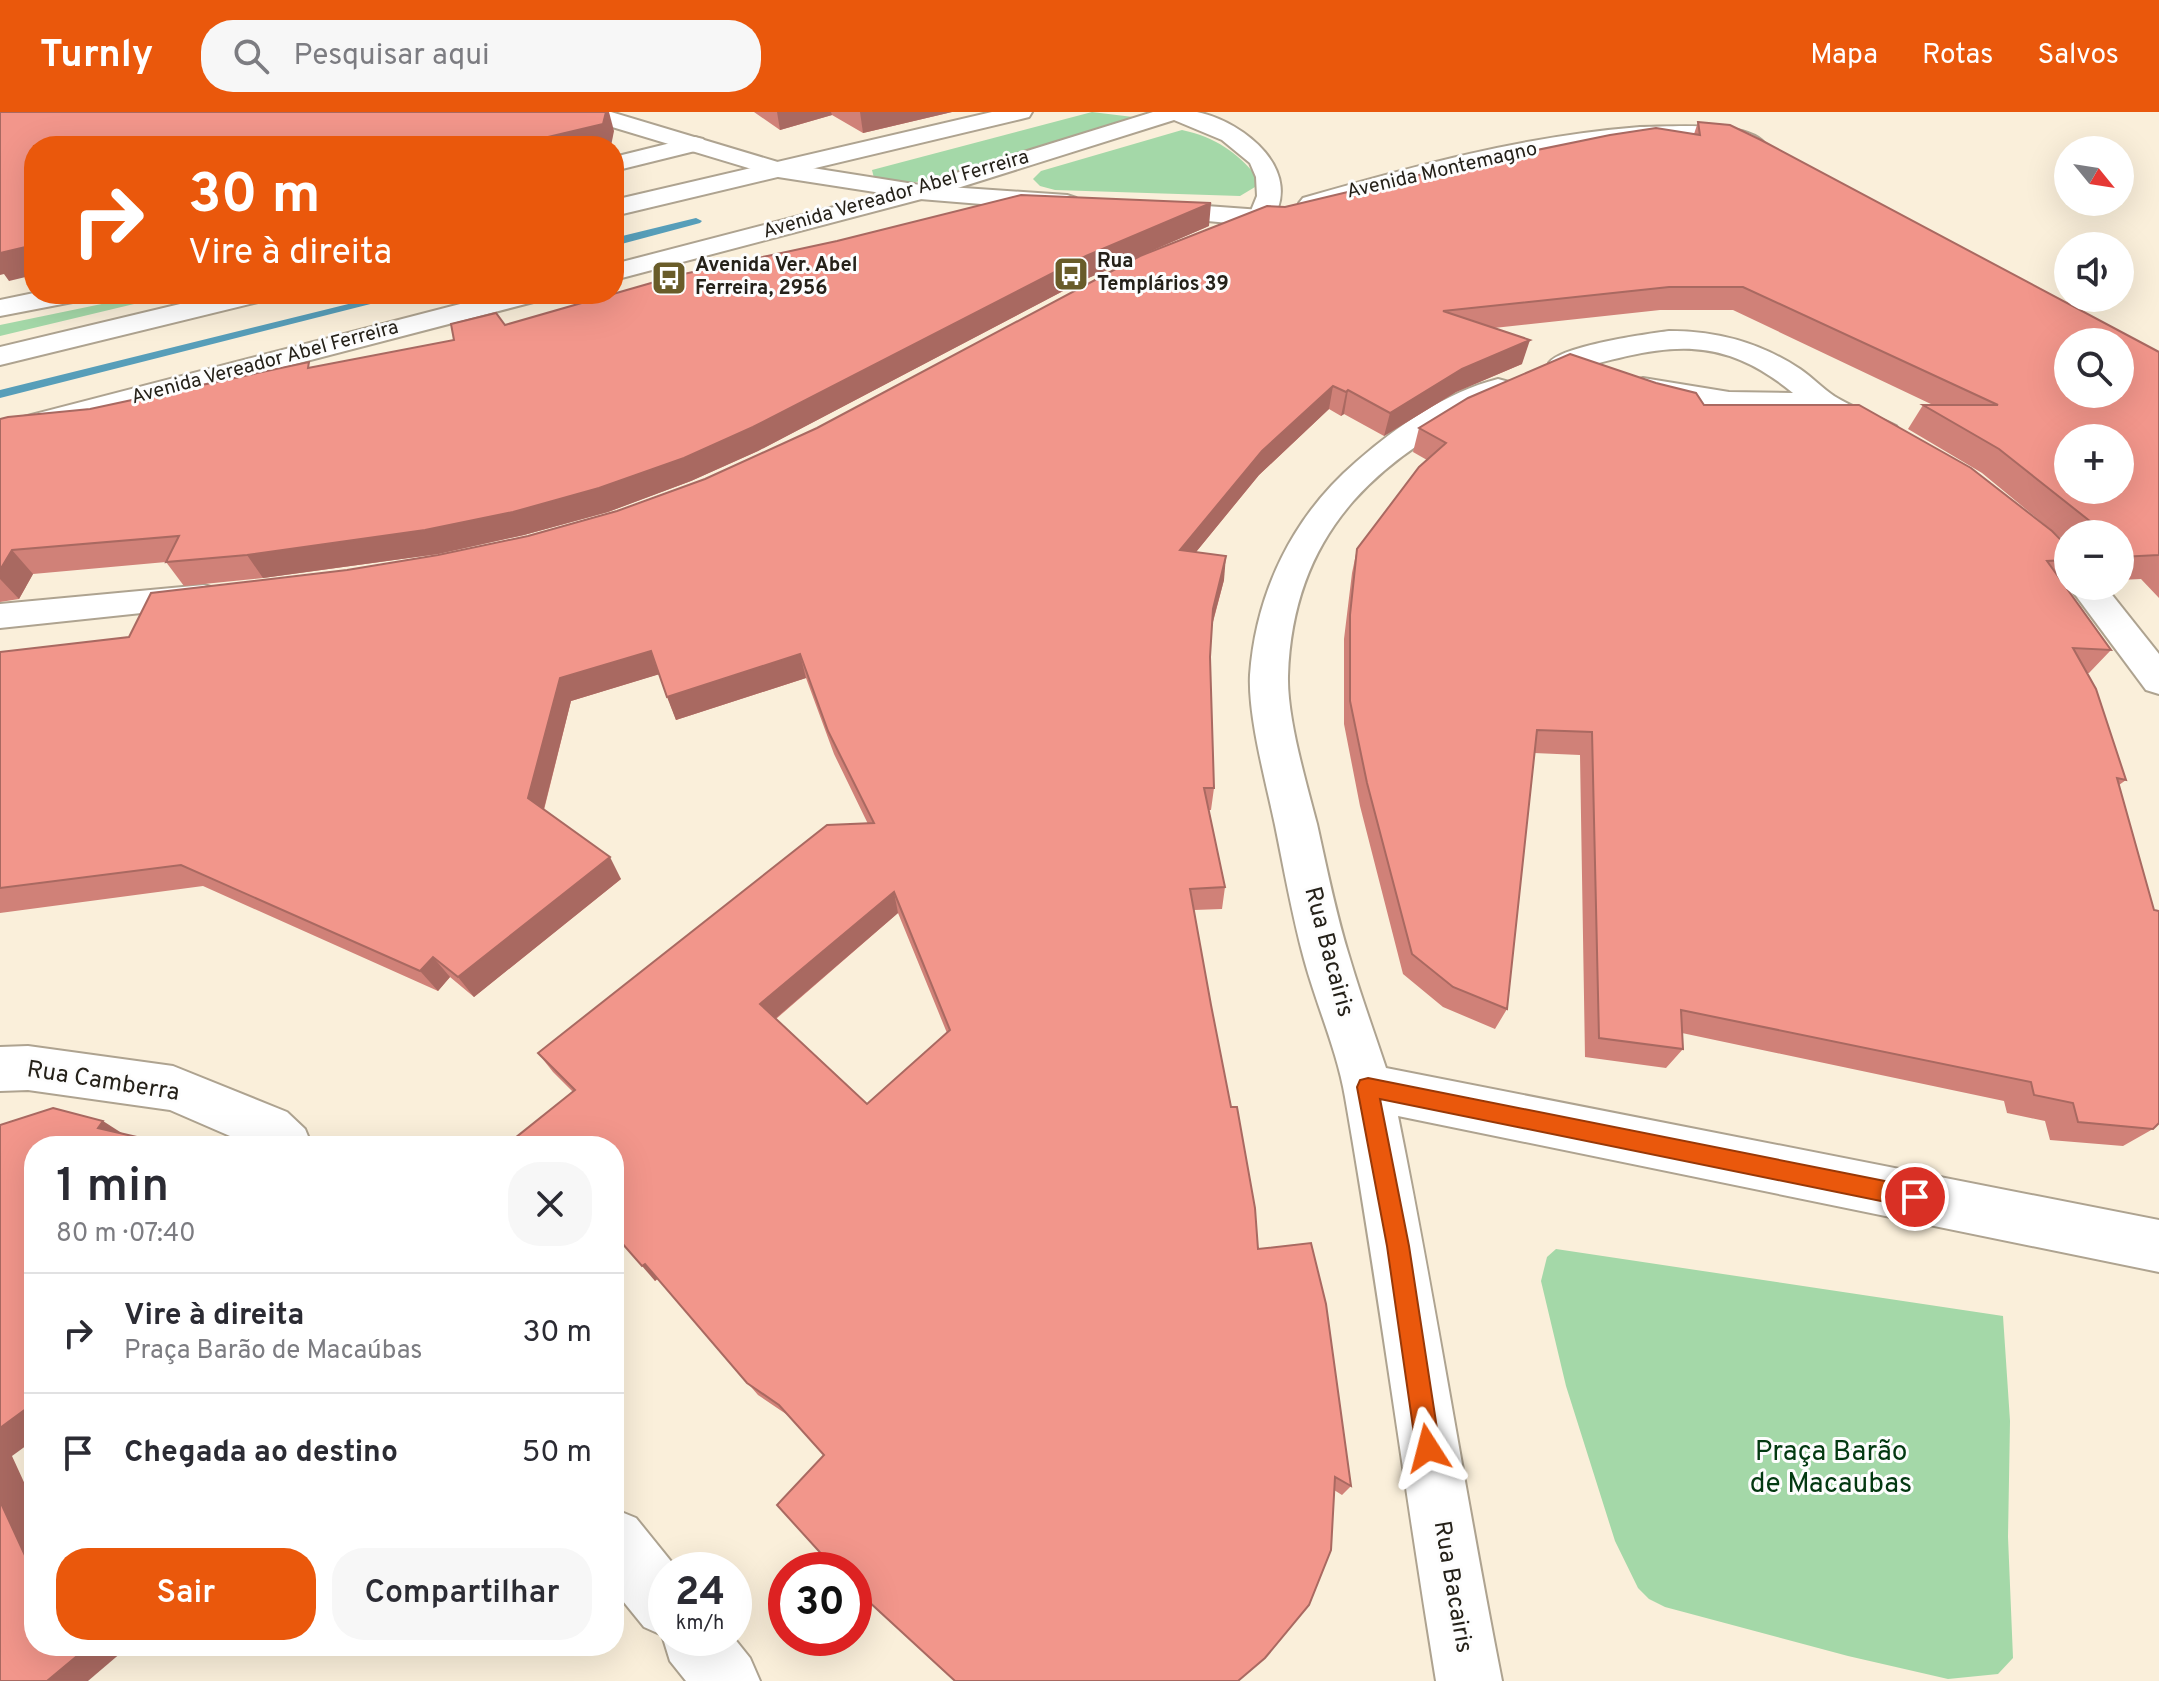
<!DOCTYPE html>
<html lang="pt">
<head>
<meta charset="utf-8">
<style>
  body { margin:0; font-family:Overpass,sans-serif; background:#f7f7f7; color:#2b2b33; height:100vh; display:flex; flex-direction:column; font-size:30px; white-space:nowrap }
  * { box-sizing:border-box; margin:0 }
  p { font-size:26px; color:#7c7c81 }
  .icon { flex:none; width:44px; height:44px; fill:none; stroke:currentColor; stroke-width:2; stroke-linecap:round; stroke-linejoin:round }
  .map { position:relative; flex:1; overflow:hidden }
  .panel { position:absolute; left:24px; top:1024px; width:600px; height:520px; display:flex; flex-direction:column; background:#fff; border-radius:32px; box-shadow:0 8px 32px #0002 }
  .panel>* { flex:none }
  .guide { position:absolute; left:24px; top:24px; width:600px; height:168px; border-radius:32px; box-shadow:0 8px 32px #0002; background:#ea580c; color:#fff; overflow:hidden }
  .needle { width:52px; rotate:120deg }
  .fabs { position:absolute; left:2054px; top:24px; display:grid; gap:16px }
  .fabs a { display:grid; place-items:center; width:80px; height:80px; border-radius:50%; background:#fff; box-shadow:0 8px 32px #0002; font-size:40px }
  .speed { position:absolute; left:648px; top:1440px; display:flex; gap:16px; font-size:40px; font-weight:700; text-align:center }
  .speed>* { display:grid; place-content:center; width:104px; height:104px; border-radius:50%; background:#fff; box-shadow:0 8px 32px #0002; line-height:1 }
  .speed small { font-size:20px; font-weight:400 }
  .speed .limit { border:12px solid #d22; background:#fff; color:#111 }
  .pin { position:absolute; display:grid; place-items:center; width:68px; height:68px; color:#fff; margin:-34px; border:4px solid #fff; border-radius:50%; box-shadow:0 2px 8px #0007 }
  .me { position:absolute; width:88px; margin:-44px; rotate:351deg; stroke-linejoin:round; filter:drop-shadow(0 0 6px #0008) }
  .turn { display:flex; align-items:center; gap:28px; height:168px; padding:0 32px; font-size:36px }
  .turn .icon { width:104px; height:104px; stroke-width:2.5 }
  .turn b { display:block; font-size:56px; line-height:68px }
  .round { display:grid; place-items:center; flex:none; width:84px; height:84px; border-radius:32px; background:#f7f7f7 }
  .head { display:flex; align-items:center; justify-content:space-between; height:136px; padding:0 32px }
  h1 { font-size:48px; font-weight:600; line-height:60px }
  .primary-button { display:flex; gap:16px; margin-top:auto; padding:16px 32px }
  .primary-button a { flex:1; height:92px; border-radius:32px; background:#ea580c; color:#fff; font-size:32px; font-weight:600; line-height:92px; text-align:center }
  .primary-button a+a { background:#f7f7f7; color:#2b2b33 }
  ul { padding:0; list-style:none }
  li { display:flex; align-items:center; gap:24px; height:120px; padding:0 32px; border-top:2px solid #e1e1e2 }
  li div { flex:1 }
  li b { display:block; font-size:30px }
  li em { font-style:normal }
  header { display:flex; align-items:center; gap:48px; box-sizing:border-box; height:112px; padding:0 40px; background:#ea580c; color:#fff }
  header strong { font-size:38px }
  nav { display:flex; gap:44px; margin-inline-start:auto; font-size:28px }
  .search { width:560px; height:72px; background:#f7f7f7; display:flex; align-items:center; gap:20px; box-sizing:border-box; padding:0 28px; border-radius:32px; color:#7c7c81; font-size:30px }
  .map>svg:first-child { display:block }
  .green { fill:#a4d8a8 }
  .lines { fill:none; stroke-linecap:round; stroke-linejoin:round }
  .stream { fill:#579eb9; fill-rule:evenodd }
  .minor-casing { stroke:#aea390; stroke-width:4 }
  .tertiary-casing { stroke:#aea390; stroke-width:4 }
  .primary-casing { stroke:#aea390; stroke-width:4 }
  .minor { fill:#fff; fill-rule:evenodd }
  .tertiary { fill:#fff; fill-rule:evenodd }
  .primary { fill:#fff; fill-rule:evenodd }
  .wall { fill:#d08178; fill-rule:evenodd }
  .shaded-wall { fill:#a96961 }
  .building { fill:#f2968b; stroke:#a96961; stroke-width:2; fill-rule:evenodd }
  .route { fill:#ea580c; stroke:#983908; stroke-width:2 }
  .labels { text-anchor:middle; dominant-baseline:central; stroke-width:6; stroke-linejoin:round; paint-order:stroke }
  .far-street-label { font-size:20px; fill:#252119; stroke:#fdfdfd }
  .far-poi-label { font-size:20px; font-weight:bold; fill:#252119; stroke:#fdfdfd; text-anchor:start }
  .street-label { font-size:24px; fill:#252119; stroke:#fdfdfd }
  .near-park-label { font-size:28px; fill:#033911; stroke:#fdfdfd }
</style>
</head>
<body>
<header>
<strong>Turnly</strong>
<div class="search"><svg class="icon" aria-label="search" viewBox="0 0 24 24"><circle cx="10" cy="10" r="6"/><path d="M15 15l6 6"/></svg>Pesquisar aqui</div>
<nav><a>Mapa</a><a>Rotas</a><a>Salvos</a></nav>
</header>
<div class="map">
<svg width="2159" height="1569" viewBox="0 0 2159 1569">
  <rect width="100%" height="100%" fill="#faefda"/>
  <g class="green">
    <polygon points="1092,0 1133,5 931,68 908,71 874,66 872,58"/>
    <path d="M1182,18c33,7 55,22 76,48l-3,9 -15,9 -185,-6 -15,-4 -7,-7 8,-8z"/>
    <polygon points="150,182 176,182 0,224 0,213"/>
    <polygon points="1556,1137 2003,1204 2010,1309 2008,1425 2013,1546 1998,1562 1948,1567 1848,1544 1665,1495 1649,1487 1638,1476 1615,1429 1566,1274 1541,1169 1547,1145"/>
  </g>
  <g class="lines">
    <g class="stream">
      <polygon points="696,106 702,109 700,111 614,134 614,126"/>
      <polygon points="389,182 410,182 0,286 0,278"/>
    </g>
    <defs>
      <g id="minor">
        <path d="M1640,15c29,0 107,-7 125,17l-4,5 -8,2 -24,-8 -24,-2 -113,4 -95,16 -185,50 -9,-3 -4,-5 4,-5c111,-32 221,-62 337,-71z"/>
        <polygon points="695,25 703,27 707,32 703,37 614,59 614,45"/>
        <polygon points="34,181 34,182 87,182 83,188 0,204 0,188"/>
        <path d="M1669,219c48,0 90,11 131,38 12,8 22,19 34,27 19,12 42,20 62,30l5,7 -5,7 -11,2 -68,-31 -88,-1 -86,-14 -11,-3 -4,-6 4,-6 11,-3 86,14 64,1c-81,-67 -138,-44 -229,-21l-10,-3 -5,-6c12,-17 97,-29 120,-32z"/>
        <path d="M1498,267l11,3 4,6 -4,6c-126,60 -216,132 -221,282 -1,42 18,106 29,148 10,45 19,91 33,135 11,37 24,73 36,109l773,152v52l-761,-156c38,187 67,377 104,565h-66c-32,-195 -57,-390 -91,-584 -8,-47 -29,-93 -41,-138 -12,-44 -20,-90 -29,-134 -9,-43 -27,-108 -25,-150 6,-83 43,-159 106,-213 40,-35 90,-70 142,-83z"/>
        <polygon points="2068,473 2105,474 2159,542 2159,582 2146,578"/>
        <polygon points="28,934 173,954 287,1000 305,1017 312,1034 253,1034 170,998 28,978 0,979 0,935"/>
        <polygon points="614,1397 636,1406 678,1458 666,1458 666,1526 734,1526 750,1546 760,1569 686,1569 670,1549 662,1523 644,1515 614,1478"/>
      </g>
      <g id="tertiary">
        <polygon points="576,0 611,0 781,51 920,73 1067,83 1076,86 1080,91 1076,96 1067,99 920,87 778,65 579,5"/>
        <polygon points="1152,90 1261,98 1270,101 1274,106 1270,111 1261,114 1143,103 1139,98 1143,93"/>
        <polygon points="204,473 217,477 222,485 217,493 0,516 0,492"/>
      </g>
      <g id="primary">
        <polygon points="992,0 1032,0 1029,5 1021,7 614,104 614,88"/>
        <path d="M1153,0c14,0 30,0 44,0 48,10 109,60 73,111h-18l-4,-5 9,-22 -1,-19 -6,-14 -28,-23 -48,-20 -245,77 -315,83v-16l297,-77z"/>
        <polygon points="222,182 270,182 266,188 0,253 0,235"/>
        <polygon points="499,182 545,182 541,188 0,329 0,311"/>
      </g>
    </defs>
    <use href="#minor" class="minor-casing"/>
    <use href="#tertiary" class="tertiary-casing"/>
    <use href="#primary" class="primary-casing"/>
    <use href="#minor" class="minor"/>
    <use href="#tertiary" class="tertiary"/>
    <use href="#primary" class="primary"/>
  </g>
  <g class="wall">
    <polygon points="754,0 952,0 863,21 832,3 780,18"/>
    <path d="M1698,10l461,230v246l-18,-19 -21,1v-46h-52v10l-86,-71 -74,-44 15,-24h10l-200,-95h-73l-166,18 28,36 -66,28 -72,44 -40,-22 -3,2 -12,-7 -70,66 -63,77 28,28 -12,46 -2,31 4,131 -3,22h-2l16,77 -3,22 -28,1 17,95 47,244 93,237 -9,9 -8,-5 -510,-35 -35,-39 -31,-21 -100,-116 -3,2 -83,-190 -19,-19 -15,-19 330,-229 -34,-70 -28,-76 -130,42 -17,-46 -88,27 -27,109 77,69 -147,118 -24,-20 -12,14 -235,-105 -203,27v-261l129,-15 218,-67 91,-15 90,-19 89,-25 88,-32 112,-51 468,-221 409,-73zM898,801l49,120 -80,71 -91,-85z"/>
    <polygon points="1209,114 1086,167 758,339 691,369 608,400 524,423 438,442 263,466 184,474 166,450 33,462 19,487 0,490 0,307 90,297 454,228 505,213"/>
    <polygon points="1704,293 2068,435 2068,471 2063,471 2111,538 2089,561 2087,561 2126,668 2119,673 2153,1017 2123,1034 2050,1028 2045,1009 2007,1001 2004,989 1682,921 1683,937 1666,956 1585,945 1580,643 1534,641 1507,897 1495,917 1443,895 1403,862 1360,694 1344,612 1344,527 1352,461 1357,437 1427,348 1413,340 1419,316"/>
  </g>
  <g class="shaded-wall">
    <polygon points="606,0 609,0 614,19 611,34 510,34"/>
    <polygon points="777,0 831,0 832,3 780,18"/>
    <polygon points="860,0 952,0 863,21"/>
    <polygon points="1211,91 1209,114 1086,167 758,339 691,369 608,400 524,423 438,442 263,466 247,443 1086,144"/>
    <polygon points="34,133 34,163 9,169 4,162 0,163 0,141"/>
    <polygon points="1530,228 1522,252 1456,280 1384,324 1390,301 1462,257"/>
    <polygon points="1333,274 1329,297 1259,363 1178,462 1180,438 1262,339"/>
    <polygon points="1348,278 1344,302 1341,304 1346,280"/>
    <polygon points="12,438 33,462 19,487 0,467 0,458"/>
    <polygon points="1226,444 1224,468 1210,520 1213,497"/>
    <polygon points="651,539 660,562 571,589 541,708 528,686 560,566"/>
    <polygon points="800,542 806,566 676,608 667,585"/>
    <polygon points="610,745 621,767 474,885 458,865"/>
    <polygon points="894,780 898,801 769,912 760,892"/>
    <polygon points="433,845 450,865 438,879 420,859"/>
    <polygon points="103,1009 131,1027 98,1016"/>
    <polygon points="645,1152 658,1166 655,1169 642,1154"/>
    <polygon points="34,1291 34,1328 12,1344 34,1392 34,1463 0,1389 0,1316"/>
    <polygon points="89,1534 129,1534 88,1569 47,1569"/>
  </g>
  <g class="building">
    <polygon points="0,0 606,0 603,12 510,34 34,34 34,133 0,141"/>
    <path d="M1698,10l32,3 31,15 398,212v203l-39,2v-23h-30l1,-12 -92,-73 -76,-44h75l-255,-118h-74l-226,24 87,29 -68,29 -72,44 -42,-23 -2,2 -13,-6 -71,65 -82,99 46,6 -13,53 -3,48 4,131h-10l21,99 -35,2 21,116 20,102h6l18,101 3,41 53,-6 15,61 25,182 -16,-9 -4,73 -22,55 -44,53 -27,23h-283l-101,-93v-18h-18l-59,-65 47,-50 -45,-50 -32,-22 -102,-119 -3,2 -28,-32v-88h-109l70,-56 -37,-37 289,-228 47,-2 -46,-92 -28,-77 -133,43 -16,-46 -91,27 -32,120 82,59 -152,120 -25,-20 -13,14 -239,-106 -181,23v-236l129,-15 22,-44 196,-23 91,-15 90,-19 89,-25 88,-32 112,-51 323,-172 127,-50 18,1 159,-38 166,-34 46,-7 44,7zM2068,230h52v52h-52zM2068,326h52v52h-52zM894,780l56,138 -83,74 -107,-100z"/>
    <polygon points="1021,83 1211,91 1086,144 753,315 684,346 599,376 513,400 425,418 247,443 166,450 179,424 12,438 0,458 0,307 8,305 90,297 309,250 308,256 454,228 451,212 496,201 505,213 679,163 837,129"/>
    <polygon points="1570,242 1656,271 1696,281 1704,293 1859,293 1971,356 2052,419 2068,435 2068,448 2047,449 2111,538 2073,536 2096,577 2126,668 2117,666 2154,798 2159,799 2159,1011 2153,1017 2078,1010 2073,991 2034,983 2031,970 1681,898 1683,937 1599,926 1592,620 1537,618 1507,897 1453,875 1412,842 1367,671 1350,589 1350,503 1357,437 1419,355 1446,331 1419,316 1468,286"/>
    <polygon points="53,996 103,1009 98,1016 154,1029 166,1034 34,1034 34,1291 0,1316 0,1013"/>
    <polygon points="0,1389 34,1463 34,1534 89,1534 47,1569 0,1569"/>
  </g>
  <polygon class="route" points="1368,966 1915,1075 1923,1078 1926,1085 1923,1093 1915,1096 1380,987 1409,1134 1440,1336 1436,1345 1428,1349 1419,1345 1416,1336 1387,1134 1357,975 1360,968"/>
  <defs>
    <symbol id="bus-square" viewBox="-11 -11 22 22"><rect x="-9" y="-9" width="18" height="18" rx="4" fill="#695c29" stroke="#fdfdfd"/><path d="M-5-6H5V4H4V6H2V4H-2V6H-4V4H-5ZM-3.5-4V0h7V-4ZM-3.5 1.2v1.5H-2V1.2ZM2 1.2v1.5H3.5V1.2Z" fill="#fff"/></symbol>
  </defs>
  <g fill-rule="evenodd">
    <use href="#bus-square" x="1051" y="142" width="40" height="40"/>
    <use href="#bus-square" x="649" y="146" width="40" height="40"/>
  </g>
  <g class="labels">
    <g class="far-street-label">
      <text transform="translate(1442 59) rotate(-13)">Avenida Montemagno</text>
      <text transform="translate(896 83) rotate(-16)">Avenida Vereador Abel Ferreira</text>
      <text transform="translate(265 251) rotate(-15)">Avenida Vereador Abel Ferreira</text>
    </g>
    <g class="far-poi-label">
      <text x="1097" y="150">Rua<tspan x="1097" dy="23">Templários 39</tspan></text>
      <text x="695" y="154">Avenida Ver. Abel<tspan x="695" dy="23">Ferreira, 2956</tspan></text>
    </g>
    <g class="street-label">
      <text transform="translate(1328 840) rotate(75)">Rua Bacairis</text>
      <text transform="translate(103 970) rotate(9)">Rua Camberra</text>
      <text transform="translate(1452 1475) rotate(80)">Rua Bacairis</text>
    </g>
    <g class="near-park-label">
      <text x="1831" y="1341">Praça Barão<tspan x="1831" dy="32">de Macaubas</tspan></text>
    </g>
  </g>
</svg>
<div class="fabs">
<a><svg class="needle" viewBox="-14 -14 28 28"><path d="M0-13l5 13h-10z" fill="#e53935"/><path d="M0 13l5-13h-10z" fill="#7c7c81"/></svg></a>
<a><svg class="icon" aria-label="sound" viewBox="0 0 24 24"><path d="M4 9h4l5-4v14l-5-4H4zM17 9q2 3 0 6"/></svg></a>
<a><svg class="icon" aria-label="search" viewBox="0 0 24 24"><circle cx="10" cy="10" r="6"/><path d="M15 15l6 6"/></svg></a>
<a>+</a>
<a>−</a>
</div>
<div class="speed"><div>24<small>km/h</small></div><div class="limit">30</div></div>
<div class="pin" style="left:1915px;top:1085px;background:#d93025"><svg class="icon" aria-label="arrive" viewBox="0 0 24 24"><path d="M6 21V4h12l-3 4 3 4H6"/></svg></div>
<svg class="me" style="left:1428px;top:1336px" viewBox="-20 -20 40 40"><path d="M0-17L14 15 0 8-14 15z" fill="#ea580c" stroke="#fff" stroke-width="4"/></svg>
<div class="guide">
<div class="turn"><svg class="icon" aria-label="right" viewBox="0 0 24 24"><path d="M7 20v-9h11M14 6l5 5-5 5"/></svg><div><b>30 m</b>Vire à direita</div></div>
</div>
<section class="panel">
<div class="head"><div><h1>1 min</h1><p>80 m · 07:40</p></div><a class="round"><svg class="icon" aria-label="close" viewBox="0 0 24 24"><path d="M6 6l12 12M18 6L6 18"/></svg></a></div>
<ul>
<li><svg class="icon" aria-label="right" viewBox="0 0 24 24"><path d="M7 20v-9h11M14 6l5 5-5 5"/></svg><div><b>Vire à direita</b><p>Praça Barão de Macaúbas</p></div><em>30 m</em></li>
<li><svg class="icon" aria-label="arrive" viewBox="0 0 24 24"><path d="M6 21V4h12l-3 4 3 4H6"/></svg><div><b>Chegada ao destino</b></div><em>50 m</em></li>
</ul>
<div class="primary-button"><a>Sair</a><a>Compartilhar</a></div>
</section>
</div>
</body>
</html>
